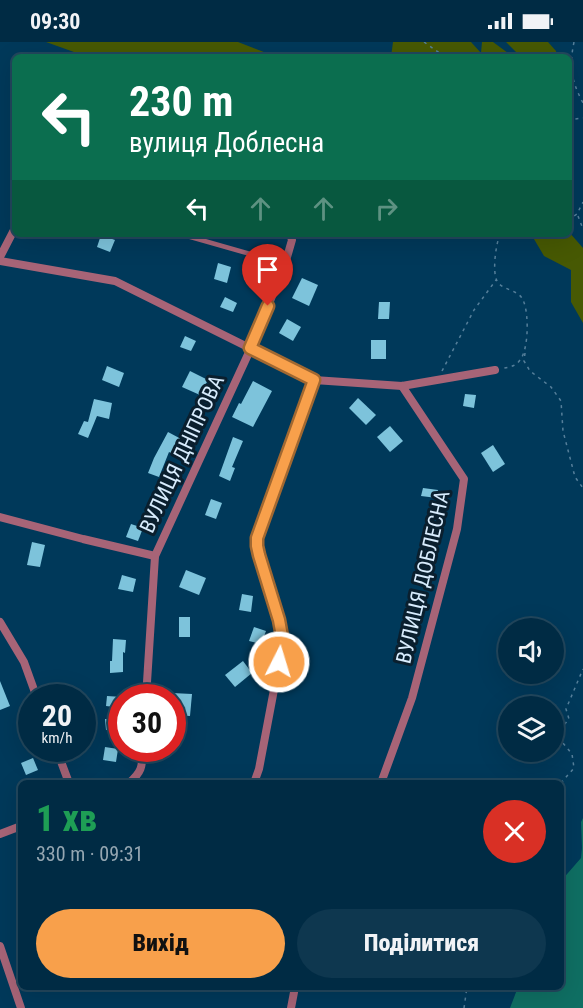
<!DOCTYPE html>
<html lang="uk">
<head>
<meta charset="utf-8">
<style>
  body { margin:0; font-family:"Roboto Condensed",sans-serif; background:#0e374f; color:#f1f3f6; height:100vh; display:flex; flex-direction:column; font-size:22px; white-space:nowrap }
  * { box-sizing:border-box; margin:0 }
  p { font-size:20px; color:#95a7b2 }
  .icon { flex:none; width:33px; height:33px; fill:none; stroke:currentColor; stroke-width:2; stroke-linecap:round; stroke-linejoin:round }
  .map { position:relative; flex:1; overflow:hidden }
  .drawer { position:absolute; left:18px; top:738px; width:546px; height:210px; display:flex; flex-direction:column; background:#002b44; border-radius:9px; box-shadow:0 6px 24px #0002,0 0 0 2px #22475d }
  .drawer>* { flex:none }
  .guide { position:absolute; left:12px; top:12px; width:560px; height:183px; border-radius:9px; box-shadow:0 6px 24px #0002,0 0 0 2px #22475d; background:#0b6e4f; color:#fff; overflow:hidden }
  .controls { position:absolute; left:498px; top:576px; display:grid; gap:12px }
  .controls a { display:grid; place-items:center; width:66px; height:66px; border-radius:50%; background:#002b44; box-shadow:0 6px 24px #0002,0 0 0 2px #22475d; font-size:30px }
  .speed { position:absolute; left:18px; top:642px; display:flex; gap:12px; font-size:30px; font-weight:700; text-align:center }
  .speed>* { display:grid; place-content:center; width:78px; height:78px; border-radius:50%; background:#002b44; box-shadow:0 6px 24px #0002,0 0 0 2px #22475d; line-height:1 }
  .speed small { font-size:15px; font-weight:400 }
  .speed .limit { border:9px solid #d22; background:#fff; color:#111 }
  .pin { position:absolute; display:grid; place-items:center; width:51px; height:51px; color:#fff; margin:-62px -26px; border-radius:50% 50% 50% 0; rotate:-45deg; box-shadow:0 0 6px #0007 }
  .pin .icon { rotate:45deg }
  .me { position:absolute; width:66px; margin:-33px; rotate:5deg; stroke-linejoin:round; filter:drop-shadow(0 0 4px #0008) }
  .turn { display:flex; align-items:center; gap:21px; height:126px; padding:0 18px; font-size:27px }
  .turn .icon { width:78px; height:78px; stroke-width:2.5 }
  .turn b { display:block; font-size:42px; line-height:51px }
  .lanes { display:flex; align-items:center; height:57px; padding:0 18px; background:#0003; justify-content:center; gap:30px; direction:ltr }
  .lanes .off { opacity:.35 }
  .round { display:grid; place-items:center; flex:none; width:63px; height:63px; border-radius:32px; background:#0e374f }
  .head { display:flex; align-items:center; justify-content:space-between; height:102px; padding:0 18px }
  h1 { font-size:36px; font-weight:800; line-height:45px; color:#1e9e55 }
  .primary-button { display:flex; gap:12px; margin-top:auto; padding:12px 18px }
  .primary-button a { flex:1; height:69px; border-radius:36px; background:#f8a04b; color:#111; font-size:24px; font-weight:800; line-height:69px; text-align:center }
  .primary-button a+a { background:#0e374f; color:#f1f3f6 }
  .status { display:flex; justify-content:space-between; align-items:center; height:42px; padding:0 30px; background:#002b44; direction:ltr }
  .status svg { height:16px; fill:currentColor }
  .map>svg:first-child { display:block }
  .green { fill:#475903 }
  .water { fill:#0f6f63 }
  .building { fill:#7dc3db }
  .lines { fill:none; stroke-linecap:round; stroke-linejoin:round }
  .path { stroke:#557f9a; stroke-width:1.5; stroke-dasharray:3 4.5; stroke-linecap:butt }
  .service { stroke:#a76477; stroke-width:4.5 }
  .minor { stroke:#a76477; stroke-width:8 }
  .route-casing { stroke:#a16831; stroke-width:15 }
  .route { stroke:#f8a04b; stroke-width:10 }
  .labels { text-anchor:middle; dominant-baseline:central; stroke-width:6; stroke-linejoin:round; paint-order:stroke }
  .street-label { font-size:21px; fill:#d8ecfd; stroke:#0a1f2e }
</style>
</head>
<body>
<div class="status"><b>09:30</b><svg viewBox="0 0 49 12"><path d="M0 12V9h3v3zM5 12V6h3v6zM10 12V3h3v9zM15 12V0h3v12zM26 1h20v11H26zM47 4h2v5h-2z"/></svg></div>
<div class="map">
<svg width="583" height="966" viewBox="0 0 583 966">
  <rect width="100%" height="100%" fill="#00395a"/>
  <g class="green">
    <polygon points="46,0 238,0 277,15 88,15"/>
    <polygon points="393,0 471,0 481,11 482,0 493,0 508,11 520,15 438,15 431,13 427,15 391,15"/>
    <polygon points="506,0 548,0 556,9 557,15 521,15"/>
    <polygon points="569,190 583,206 583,281 571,260 571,228 544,214 531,192 568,192"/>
  </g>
  <polygon class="water" points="583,776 583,966 510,966 518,945 561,945 561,839 581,816 582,806 581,780"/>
  <g class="building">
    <polygon points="101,193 115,198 110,210 97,205"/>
    <polygon points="218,221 231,225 227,241 214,237"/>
    <polygon points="302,236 318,243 309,264 292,256"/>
    <polygon points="225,255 237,261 233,270 220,265"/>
    <polygon points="379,260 390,260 389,277 378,277"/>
    <polygon points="287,277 301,285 293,299 279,291"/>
    <polygon points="185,294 196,299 191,309 180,305"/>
    <rect x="371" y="298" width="15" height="19"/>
    <polygon points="107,324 124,331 119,345 102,338"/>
    <polygon points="190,329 208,338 200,353 182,345"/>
    <polygon points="253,339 272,349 253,385 232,375 239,361 241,362"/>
    <polygon points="465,352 476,353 474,366 463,364"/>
    <polygon points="358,356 376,373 366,383 349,366"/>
    <polygon points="94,357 112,361 109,377 97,374 88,396 78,392 84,379 88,380"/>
    <polygon points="390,384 403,399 390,410 377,395"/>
    <polygon points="168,390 183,398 175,413 169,410 159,435 148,431 154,416"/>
    <polygon points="233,395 243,399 232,425 235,426 230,439 219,434"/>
    <polygon points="493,403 505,422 493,430 481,411"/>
    <polygon points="423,446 438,448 437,456 421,454"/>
    <polygon points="211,457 222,461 216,477 205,473"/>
    <polygon points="131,482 143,486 138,499 126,495"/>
    <polygon points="32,500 45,503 40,525 27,523"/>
    <polygon points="186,528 206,536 199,553 179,545"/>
    <polygon points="122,533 136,537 133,550 118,547"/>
    <polygon points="242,552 253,554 251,570 239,568"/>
    <rect x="179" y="575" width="11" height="20"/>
    <polygon points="254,585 266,589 261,602 249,599"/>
    <polygon points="113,597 126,598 125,611 123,610 123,630 110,631 110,619 112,619"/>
    <polygon points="243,619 252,631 235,645 225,633"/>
    <polygon points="0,639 10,664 0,668"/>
    <polygon points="172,651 192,652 190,674 172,673"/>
    <polygon points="107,654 122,655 122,666 106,664"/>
    <polygon points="105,677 118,677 119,688 106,688"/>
    <polygon points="105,705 118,707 116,720 103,718"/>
    <polygon points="33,716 38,728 26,733 21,721"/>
  </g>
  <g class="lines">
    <g class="path">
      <polyline points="424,0 445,15"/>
      <path d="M574,0c-5,25 -3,38 9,61"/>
      <polyline points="568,78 583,76"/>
      <polyline points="578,174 583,187"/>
      <polyline points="568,178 577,172 583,160"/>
      <path d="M500,192c-4,10 -8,37 -3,47 6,10 21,8 26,19 6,12 6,49 -3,60 -4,6 -10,7 -16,8"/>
      <polyline points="525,311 524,319 530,329 551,345 561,359 563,389 575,435 583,446"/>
      <polyline points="442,329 474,268 496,238"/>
      <polyline points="561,741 574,726 572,712 563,701 563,684 569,677 566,667 583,627"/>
      <polyline points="464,966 467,945"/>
    </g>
    <polyline class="service" points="180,192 285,222"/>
    <g class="minor">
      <polyline points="0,215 15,186"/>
      <polyline points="0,219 115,239 314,338 402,344 495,328"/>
      <polyline points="0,475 83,497 155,514"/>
      <polyline points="0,580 24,620 37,656"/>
      <polyline points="146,656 155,514 251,306 285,222 292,198 290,192"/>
      <polyline points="56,706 69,741"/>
      <path d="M129,741c14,-12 13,-17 14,-35"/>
      <polyline points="254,741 259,727 283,600 277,567 259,513 257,504 257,496 314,338"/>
      <polyline points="381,741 412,656 457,487 464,437 402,344"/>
      <polyline points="0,792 21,784"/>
      <polyline points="0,904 21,966"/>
      <polyline points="291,966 295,945"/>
    </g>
  </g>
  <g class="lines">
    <defs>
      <polyline id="route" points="268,264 250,306 314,338 257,496 257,504 259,513 279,578 283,600 279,620"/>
    </defs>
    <use href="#route" class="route-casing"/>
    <use href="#route" class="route"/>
  </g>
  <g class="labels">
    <g class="street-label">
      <text transform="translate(182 412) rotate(-65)">ВУЛИЦЯ ДНІПРОВА</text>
      <text transform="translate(423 535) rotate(-77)">ВУЛИЦЯ ДОБЛЕСНА</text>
    </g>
  </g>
</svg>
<div class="controls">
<a><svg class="icon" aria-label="sound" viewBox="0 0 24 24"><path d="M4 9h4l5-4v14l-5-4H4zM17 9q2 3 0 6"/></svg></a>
<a><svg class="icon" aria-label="layers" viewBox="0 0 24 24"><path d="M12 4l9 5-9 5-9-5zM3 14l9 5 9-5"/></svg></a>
</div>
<div class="speed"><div>20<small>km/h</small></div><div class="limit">30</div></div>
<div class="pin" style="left:268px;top:264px;background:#d93025"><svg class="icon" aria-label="arrive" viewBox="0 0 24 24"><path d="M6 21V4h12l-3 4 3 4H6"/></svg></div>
<svg class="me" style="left:279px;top:620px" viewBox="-20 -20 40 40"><circle r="17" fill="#f8a04b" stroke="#fff" stroke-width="3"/><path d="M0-11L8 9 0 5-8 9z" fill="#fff"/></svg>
<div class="guide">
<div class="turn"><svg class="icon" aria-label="left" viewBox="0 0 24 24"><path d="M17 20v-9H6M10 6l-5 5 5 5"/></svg><div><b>230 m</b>вулиця Доблесна</div></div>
<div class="lanes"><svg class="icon" aria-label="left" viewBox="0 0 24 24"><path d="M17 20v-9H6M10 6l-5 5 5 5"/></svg><svg class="icon off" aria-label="ahead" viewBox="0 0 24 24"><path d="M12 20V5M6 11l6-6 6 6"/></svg><svg class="icon off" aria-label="ahead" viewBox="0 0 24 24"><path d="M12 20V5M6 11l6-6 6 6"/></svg><svg class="icon off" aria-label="right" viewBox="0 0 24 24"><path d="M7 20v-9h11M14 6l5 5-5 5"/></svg></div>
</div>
<section class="drawer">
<div class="head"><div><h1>1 хв</h1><p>330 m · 09:31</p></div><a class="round" style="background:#d93025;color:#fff"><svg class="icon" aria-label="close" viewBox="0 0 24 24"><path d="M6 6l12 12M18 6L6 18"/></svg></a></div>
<div class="primary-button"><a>Вихід</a><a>Поділитися</a></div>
</section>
</div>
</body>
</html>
